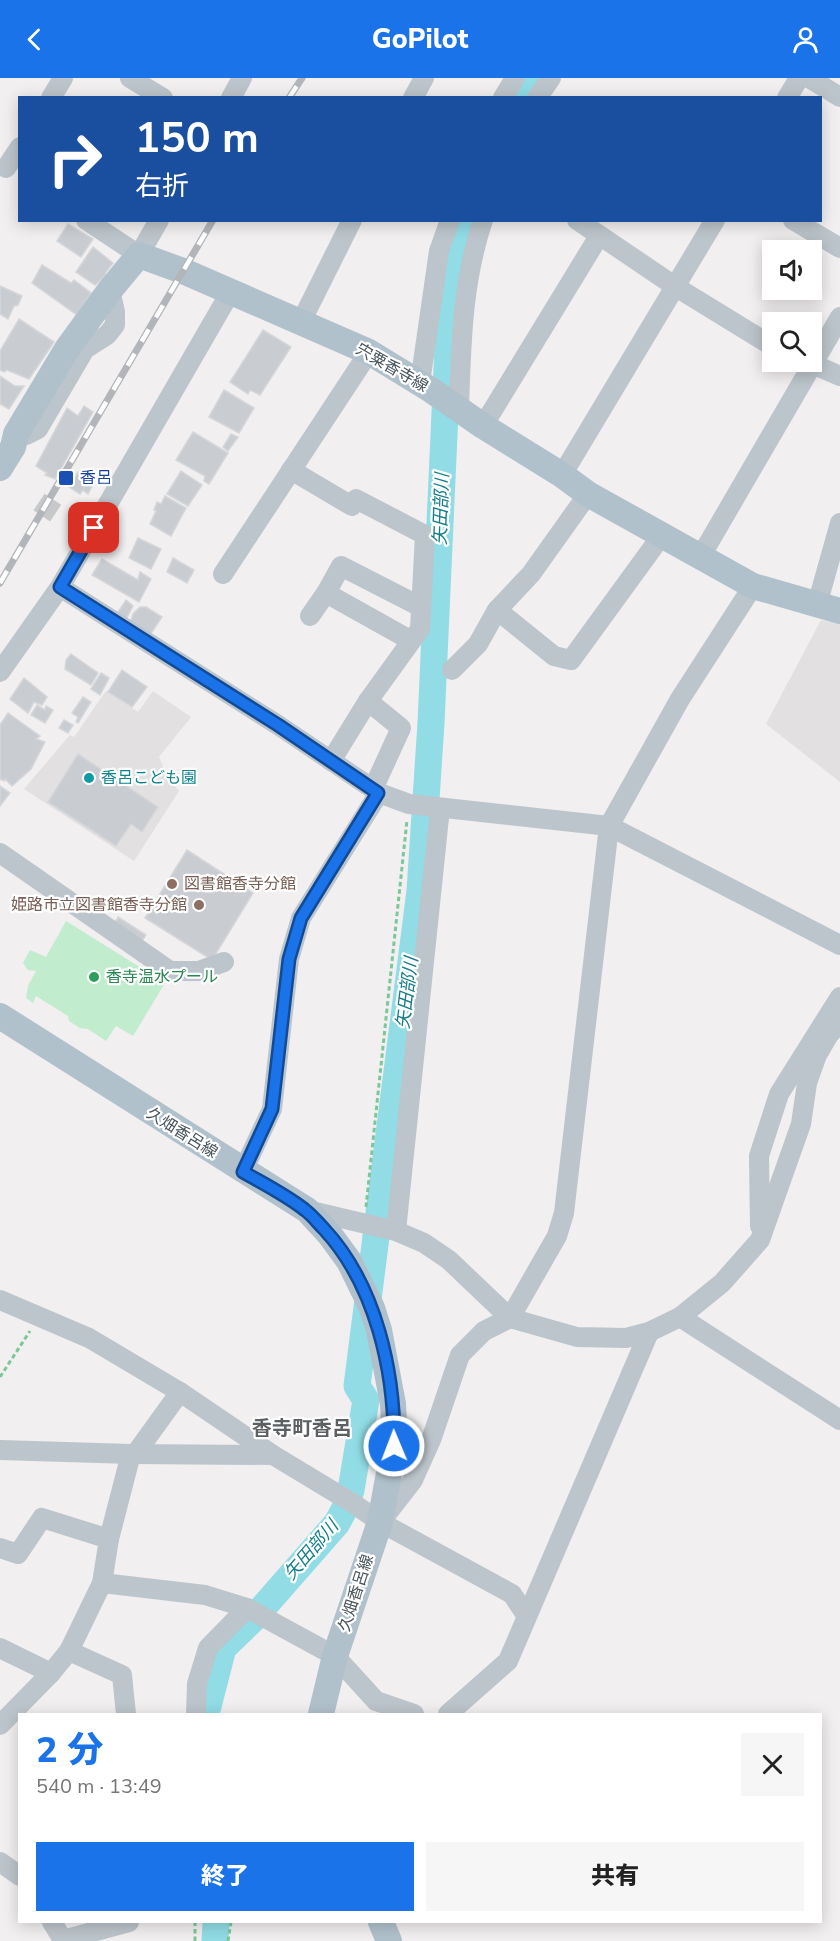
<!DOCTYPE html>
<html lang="ja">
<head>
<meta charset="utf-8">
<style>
  body { margin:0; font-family:"Nunito Sans","Noto Sans JP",sans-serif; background:#f6f6f6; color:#222; height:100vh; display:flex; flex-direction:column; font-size:22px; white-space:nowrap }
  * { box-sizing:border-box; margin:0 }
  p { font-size:20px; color:#767676 }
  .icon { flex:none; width:33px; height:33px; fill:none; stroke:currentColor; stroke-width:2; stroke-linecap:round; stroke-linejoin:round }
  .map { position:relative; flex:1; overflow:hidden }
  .side { position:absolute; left:18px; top:1635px; width:804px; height:210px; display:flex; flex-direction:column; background:#fff; border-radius:0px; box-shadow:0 3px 15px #0003 }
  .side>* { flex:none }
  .banner { position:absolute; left:18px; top:18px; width:804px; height:126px; border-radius:0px; box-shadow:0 3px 15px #0003; background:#1a4fa0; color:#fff; overflow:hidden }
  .buttons { position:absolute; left:762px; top:162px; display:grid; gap:12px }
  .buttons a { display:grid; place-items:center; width:60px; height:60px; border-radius:0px; background:#fff; box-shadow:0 3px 15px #0003; font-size:30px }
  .pin { position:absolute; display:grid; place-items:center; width:51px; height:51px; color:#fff; margin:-26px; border-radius:12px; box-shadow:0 3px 9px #0006 }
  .me { position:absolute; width:66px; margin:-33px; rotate:359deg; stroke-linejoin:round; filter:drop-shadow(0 0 4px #0008) }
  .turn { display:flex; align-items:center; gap:21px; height:126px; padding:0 18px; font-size:27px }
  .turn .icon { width:78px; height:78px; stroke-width:2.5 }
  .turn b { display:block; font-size:42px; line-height:51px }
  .round { display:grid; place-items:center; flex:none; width:63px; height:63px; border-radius:0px; background:#f6f6f6 }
  .overview { display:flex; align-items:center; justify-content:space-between; height:102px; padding:0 18px }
  h1 { font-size:36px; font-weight:800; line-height:45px; color:#1a73e8 }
  .primary-button { display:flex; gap:12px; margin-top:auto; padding:12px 18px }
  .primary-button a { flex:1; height:69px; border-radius:0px; background:#1a73e8; color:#fff; font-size:24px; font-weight:800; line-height:69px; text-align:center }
  .primary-button a+a { background:#f6f6f6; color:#222 }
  header { display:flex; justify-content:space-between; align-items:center; height:78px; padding:0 18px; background:#1a73e8; color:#fff; font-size:27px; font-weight:800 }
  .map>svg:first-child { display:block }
  .education { fill:#e2e0e1 }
  .green { fill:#c1eccd }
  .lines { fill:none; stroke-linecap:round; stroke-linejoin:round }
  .river { stroke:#91dce5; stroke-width:27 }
  .building { fill:#c9cdd1; stroke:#d4d6da; stroke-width:1.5 }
  .minor-tunnel { stroke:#c7c8ca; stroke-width:20; stroke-dasharray:20 10; stroke-linecap:butt }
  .path { stroke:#7bc79a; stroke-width:3; stroke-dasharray:4.5 3; stroke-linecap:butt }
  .minor { stroke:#bcc5cb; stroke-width:20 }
  .major { stroke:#b1c1cc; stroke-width:26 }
  .rail-casing { stroke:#b2b5b9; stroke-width:7 }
  .rail { stroke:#fff; stroke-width:4.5; stroke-dasharray:14; stroke-linecap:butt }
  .route-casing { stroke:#114b97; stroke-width:15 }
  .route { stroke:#1a73e8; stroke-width:10 }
  .transit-dot { fill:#1a4fb4; stroke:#fff; stroke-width:2 }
  .culture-dot { fill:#0f9aa8; stroke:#fff; stroke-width:2 }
  .education-dot { fill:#8d6e63; stroke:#fff; stroke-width:2 }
  .leisure-dot { fill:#2e9e5b; stroke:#fff; stroke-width:2 }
  .labels { text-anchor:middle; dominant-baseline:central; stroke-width:4.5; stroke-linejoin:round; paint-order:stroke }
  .street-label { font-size:16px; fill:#48545b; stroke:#fff }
  .transit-label { font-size:16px; fill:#164399; stroke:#fff; text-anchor:start }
  .culture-label { font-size:16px; fill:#0d838f; stroke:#fff; text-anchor:start }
  .education-label { font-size:16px; fill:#785e54; stroke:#fff; text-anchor:start }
  .leisure-label { font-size:16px; fill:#27864d; stroke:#fff; text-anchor:start }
  .water-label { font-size:18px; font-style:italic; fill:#167d8a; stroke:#fff }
  .quarter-label { font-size:20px; font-weight:bold; fill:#5c6063; stroke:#fff }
</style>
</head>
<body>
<header><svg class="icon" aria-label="back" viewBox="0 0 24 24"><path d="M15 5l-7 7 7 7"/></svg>GoPilot<svg class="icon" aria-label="person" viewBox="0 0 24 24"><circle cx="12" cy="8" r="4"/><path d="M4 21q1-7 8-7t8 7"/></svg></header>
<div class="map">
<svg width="840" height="1863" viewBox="0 0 840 1863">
  <rect width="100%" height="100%" fill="#f1efef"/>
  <g class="education">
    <polygon points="821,542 840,546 840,704 766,646"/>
    <polygon points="106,613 138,634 153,613 191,639 159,679 167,698 179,713 134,783 24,711 70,657 74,659"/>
  </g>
  <polygon class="green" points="66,843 165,905 133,958 116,948 106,963 88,951 80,950 69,943 68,938 36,918 33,925 26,920 28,908 36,893 28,892 23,885 30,872 46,879"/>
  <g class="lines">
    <g class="river">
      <polyline points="523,20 535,0"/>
      <polyline points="206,1636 223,1570 252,1542 337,1445 345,1430 351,1412 366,1322 357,1308 420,813 431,645 449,246 456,169 466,142"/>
      <polyline points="215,1863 216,1844"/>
    </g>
  </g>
  <g class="building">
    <polygon points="68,146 93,161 81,179 57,163"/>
    <polygon points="93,169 113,185 106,194 105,198 95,207 76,194"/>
    <polygon points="42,187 71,205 74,202 91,215 77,237 32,205"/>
    <polygon points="0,208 22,218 18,227 14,228 8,241 0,236"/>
    <polygon points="19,241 54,264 29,301 7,292 4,294 0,292 0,273"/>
    <polygon points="263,252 291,269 260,317 250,312 248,316 230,304"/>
    <polygon points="0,298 15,308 24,308 9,331 0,326"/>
    <polygon points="224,312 254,330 239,355 209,339"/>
    <polygon points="84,328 93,334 55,401 45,397 47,395 36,388 67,330 78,338"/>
    <polygon points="193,354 228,375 209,406 204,403 205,398 176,382"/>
    <polygon points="231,356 238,359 228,373 223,369"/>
    <polygon points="181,393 202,407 188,428 167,416"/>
    <polygon points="78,394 89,400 88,404 93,406 88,416 83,412 80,416 69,409"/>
    <polygon points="165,418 186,430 171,458 150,446 156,433 154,432 157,424 161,426"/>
    <polygon points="138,460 161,471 151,491 129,480"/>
    <polygon points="173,480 194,492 187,505 167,494"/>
    <polygon points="102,481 138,502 140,494 151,501 139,524 92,497"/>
    <polygon points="126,522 133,528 125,543 116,537"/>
    <polygon points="140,529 146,529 162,539 150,557 130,546 133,536"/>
    <polygon points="71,576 98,595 91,607 65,591 66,582"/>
    <polygon points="122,592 147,609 132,629 108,614"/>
    <polygon points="101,595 109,600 100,617 91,611"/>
    <polygon points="24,600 47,619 42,627 34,624 28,635 10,621"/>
    <polygon points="83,619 91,624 78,645 76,644 78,639 72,635"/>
    <polygon points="37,627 45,632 46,628 53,632 45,645 31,637"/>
    <polygon points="8,635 40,658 36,661 45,664 31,691 12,708 5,701 4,703 0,701 0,647"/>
    <polygon points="64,642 73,647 68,655 59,650"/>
    <polygon points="78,676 158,729 142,754 131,746 116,768 48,724"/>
    <polygon points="0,708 10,715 0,728"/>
    <polygon points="187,772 253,815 212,882 145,840"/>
    <polygon points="118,839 146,857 142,863 115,845"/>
  </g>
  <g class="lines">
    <polyline class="minor-tunnel" points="39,424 57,436"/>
    <g class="path">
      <polyline points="366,1129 407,742"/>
      <polyline points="0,1299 30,1253"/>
      <polyline points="195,1863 195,1844"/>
      <polyline points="228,1863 231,1844"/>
    </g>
    <g class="minor">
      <polyline points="130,0 163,20"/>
      <polyline points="809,0 840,19"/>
      <polyline points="51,20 63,0"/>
      <polyline points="231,20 242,0"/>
      <polyline points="413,20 424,0"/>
      <polyline points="503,20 515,0"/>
      <polyline points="537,20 551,0"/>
      <polyline points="787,20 799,0"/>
      <polyline points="6,90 20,69"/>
      <polyline points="86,142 139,177 159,142"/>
      <polyline points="577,142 676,209 772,268"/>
      <polyline points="793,142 840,170"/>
      <polyline points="301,244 352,142"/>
      <polyline points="808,284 840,298"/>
      <polyline points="420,305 439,173 450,142"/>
      <path d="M459,332c2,-64 3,-128 24,-190"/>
      <polyline points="483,348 599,158"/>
      <polyline points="16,356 26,357 38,351 85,271 107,257 115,247 115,234 110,212"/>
      <polyline points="291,392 352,428 356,421 425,457 420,551 368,623 331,683"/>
      <polyline points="562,397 715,142"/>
      <polyline points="588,416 531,496 497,532 554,578 571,582 662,457"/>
      <polyline points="701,478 840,239"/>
      <polyline points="223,496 369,274"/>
      <polyline points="60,509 278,647 379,715 409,726 609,748 840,867"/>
      <polyline points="817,527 840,445"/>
      <polyline points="310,538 326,515"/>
      <polyline points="410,562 326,515 341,488 421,529"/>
      <polyline points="452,592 478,566 497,532"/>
      <polyline points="0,594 60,509 231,213"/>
      <polyline points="368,623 401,650 373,711"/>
      <polyline points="0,775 170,893 199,893 224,884"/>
      <polyline points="243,1093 272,1031 289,881 301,840 379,715"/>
      <polyline points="307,1132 396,1153 424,1165 449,1182 510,1240 577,1259 626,1260 649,1254 680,1239 722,1205 760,1162 801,1046 807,1005 817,977 828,958 840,944"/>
      <polyline points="760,1148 759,1078 779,1016 840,919"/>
      <polyline points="396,1153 440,730"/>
      <polyline points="0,1222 89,1260 180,1314 273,1377 354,1426 380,1444 512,1516 526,1537"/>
      <polyline points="680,1239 840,1342"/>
      <polyline points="0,1372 131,1376 273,1377"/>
      <polyline points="136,1375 180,1314"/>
      <polyline points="382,1442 413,1402 431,1362 460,1277 484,1253 510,1240 557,1158 564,1135 609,748 680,621 753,508"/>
      <polyline points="0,1470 18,1476 42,1440 109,1461"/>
      <polyline points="102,1505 205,1517 247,1530 335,1578 376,1623 414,1636"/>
      <polyline points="0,1570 51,1595"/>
      <polyline points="69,1573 122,1597 126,1636"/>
      <polyline points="196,1636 197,1606 208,1570 247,1530"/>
      <polyline points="448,1636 508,1583 649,1254"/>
      <polyline points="0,1647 51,1595 69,1573 102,1505 109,1461 131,1376"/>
      <polyline points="0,1784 20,1798"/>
      <polyline points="52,1844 63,1862 62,1863"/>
      <polyline points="63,1862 129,1844"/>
    </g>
    <g class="major">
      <polyline points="0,390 13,369 16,356 67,271 110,212 139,177 183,193 369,274 431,312 483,348 562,397 588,416 753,508 840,533"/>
      <polyline points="0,938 307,1132 330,1157 349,1183 372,1230 379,1252 393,1326 394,1345 394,1368 380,1444 335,1578 321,1636"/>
      <polyline points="381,1844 389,1863"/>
    </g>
    <defs>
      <g id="rail">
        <polyline points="289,20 302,0"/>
        <polyline points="0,505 213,142"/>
      </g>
    </defs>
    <use href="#rail" class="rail-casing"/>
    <use href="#rail" class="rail"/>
  </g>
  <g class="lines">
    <defs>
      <path id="route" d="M94,450l-34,59 218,138 100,68 -77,125 -12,41 -17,150 -29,63c21,12 43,23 62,38 7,5 13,13 19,19 52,56 71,143 70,217"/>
    </defs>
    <use href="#route" class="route-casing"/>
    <use href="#route" class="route"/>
  </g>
  <rect class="transit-dot" x="58" y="392" width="16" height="16" rx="3"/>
  <circle class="culture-dot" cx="89" cy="700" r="6"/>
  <g class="education-dot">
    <circle cx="172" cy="806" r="6"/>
    <circle cx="199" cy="827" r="6"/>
  </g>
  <circle class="leisure-dot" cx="94" cy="899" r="6"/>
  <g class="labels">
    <g class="street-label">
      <text transform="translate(392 290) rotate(30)">宍粟香寺線</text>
      <text transform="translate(182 1055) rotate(32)">久畑香呂線</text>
      <text transform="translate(356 1515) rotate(-72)">久畑香呂線</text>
    </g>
    <g class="transit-label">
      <text x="80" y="400">香呂</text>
    </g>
    <g class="culture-label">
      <text x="101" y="700">香呂こども園</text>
    </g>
    <g class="education-label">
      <text x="184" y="806">図書館香寺分館</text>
      <text x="187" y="827" text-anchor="end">姫路市立図書館香寺分館</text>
    </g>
    <g class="leisure-label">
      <text x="106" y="899">香寺温水プール</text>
    </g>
    <g class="water-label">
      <text transform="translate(441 431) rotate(-88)">矢田部川</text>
      <text transform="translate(407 915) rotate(-83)">矢田部川</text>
      <text transform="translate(311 1472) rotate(-49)">矢田部川</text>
    </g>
    <g class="quarter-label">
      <text x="302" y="1350">香寺町香呂</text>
    </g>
  </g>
</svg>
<div class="buttons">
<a><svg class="icon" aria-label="sound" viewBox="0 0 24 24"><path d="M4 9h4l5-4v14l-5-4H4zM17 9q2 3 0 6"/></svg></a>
<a><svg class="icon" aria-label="search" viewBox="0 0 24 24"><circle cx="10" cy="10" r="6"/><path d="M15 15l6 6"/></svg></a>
</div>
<div class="pin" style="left:94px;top:450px;background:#d93025"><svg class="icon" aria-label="arrive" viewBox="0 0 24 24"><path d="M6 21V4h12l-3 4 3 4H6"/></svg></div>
<svg class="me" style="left:394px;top:1368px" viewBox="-20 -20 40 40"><circle r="17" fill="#1a73e8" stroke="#fff" stroke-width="3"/><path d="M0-11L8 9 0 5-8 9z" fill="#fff"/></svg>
<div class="banner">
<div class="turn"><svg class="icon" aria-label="right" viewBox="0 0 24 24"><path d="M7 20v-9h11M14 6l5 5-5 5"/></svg><div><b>150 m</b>右折</div></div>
</div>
<section class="side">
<div class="overview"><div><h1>2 分</h1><p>540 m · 13:49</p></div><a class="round"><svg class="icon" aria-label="close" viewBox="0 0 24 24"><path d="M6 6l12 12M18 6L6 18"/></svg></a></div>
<div class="primary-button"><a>終了</a><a>共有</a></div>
</section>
</div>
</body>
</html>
